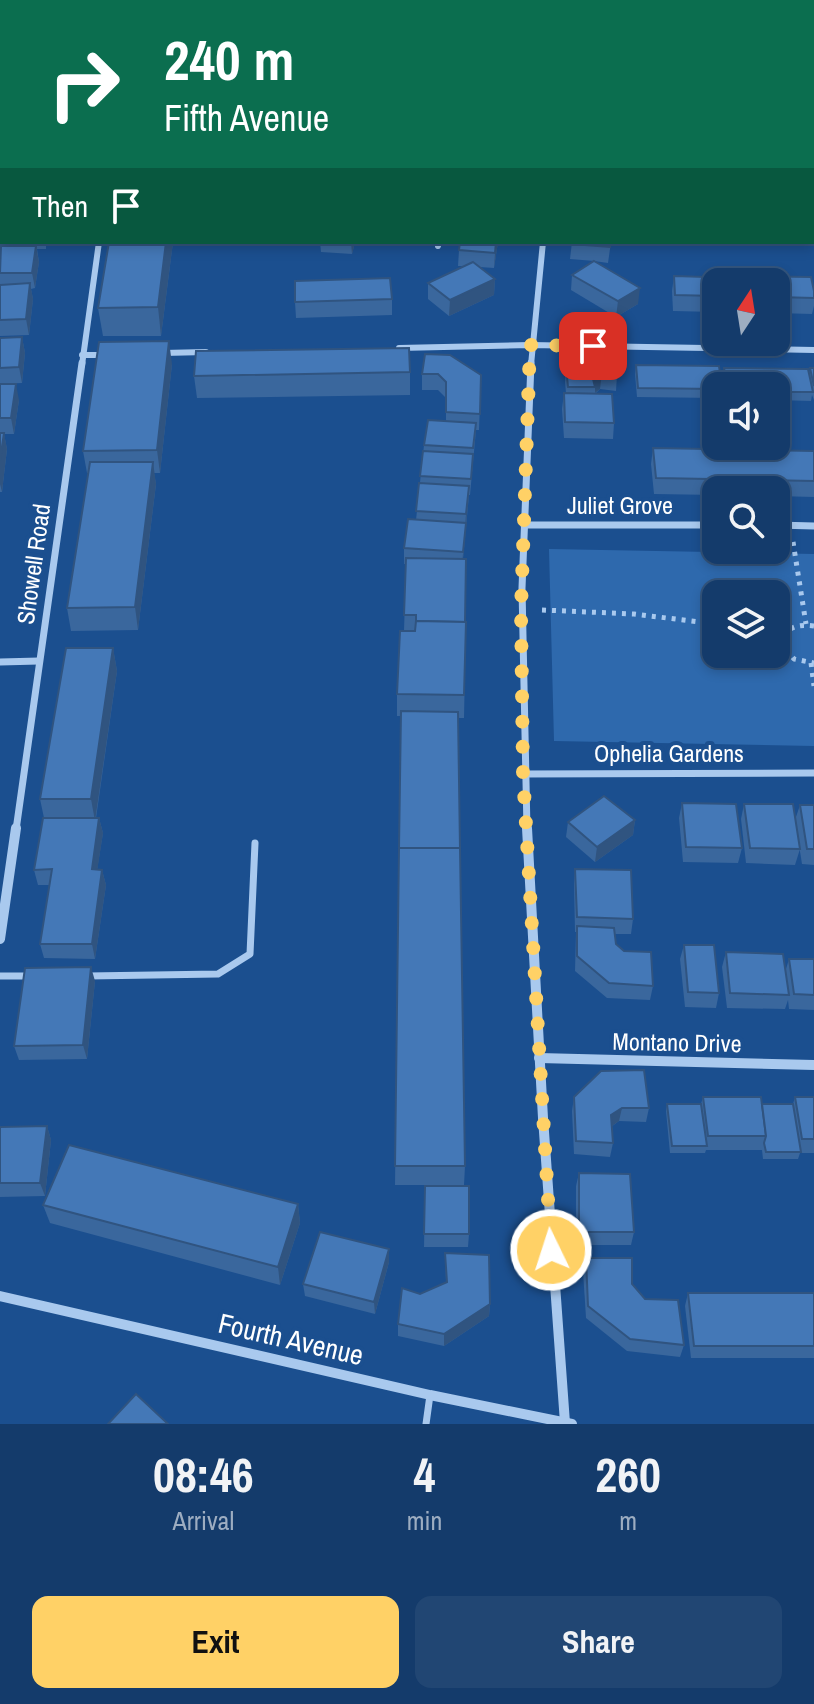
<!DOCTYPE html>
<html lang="en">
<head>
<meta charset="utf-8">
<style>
  body { margin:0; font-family:"Archivo Narrow",sans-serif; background:#214673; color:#f1f3f6; height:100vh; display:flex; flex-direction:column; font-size:30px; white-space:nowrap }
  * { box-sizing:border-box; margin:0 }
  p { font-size:26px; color:#9dadc1 }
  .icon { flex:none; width:44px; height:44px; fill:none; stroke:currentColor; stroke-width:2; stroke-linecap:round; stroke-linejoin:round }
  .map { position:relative; height:1424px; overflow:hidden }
  .panel { display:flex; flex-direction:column; background:#143b6b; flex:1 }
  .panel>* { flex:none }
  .guide { position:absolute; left:0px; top:0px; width:814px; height:244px; box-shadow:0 4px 12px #0003,0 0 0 2px #33557e; background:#0b6e4f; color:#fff; overflow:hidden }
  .needle { width:52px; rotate:12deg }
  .controls { position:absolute; left:702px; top:268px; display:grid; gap:16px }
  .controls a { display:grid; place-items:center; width:88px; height:88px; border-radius:16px; background:#143b6b; box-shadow:0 4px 12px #0003,0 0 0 2px #33557e; font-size:40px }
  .pin { position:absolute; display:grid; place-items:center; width:68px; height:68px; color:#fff; margin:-34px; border-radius:16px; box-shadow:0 4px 12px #0006 }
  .me { position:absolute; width:88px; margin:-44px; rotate:356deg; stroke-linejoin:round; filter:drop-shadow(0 0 6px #0008) }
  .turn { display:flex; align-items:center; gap:28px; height:168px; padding:0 32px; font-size:36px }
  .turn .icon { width:104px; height:104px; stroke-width:2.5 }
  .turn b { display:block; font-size:56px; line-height:68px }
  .then { display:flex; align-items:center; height:76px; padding:0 32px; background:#0003; gap:16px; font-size:30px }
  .eta { display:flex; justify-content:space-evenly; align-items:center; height:136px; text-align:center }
  .eta b { font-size:48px; font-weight:700; line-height:56px }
  .action { display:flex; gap:16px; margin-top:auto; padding:16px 32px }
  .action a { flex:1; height:92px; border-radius:16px; background:#ffd166; color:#111; font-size:32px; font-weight:700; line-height:92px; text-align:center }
  .action a+a { background:#214673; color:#f1f3f6 }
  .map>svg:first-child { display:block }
  .green { fill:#2e69ad; fill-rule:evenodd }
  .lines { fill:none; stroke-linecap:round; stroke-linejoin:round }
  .path { stroke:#a9c9ee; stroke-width:5; stroke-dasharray:4 6; stroke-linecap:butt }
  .service { stroke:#a9c9ee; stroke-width:7 }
  .minor-far2 { stroke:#a9c9ee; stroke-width:6 }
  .minor-far1 { stroke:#a9c9ee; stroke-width:7 }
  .minor { stroke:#a9c9ee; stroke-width:10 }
  .wall { fill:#3a679d }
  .shaded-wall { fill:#305480 }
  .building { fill:#4478b7; stroke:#305480; stroke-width:2 }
  .route { stroke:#ffd166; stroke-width:14; stroke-dasharray:0 25.2 }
  .labels { text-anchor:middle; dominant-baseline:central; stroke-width:8; stroke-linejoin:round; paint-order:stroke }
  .street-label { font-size:24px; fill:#fff; stroke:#1b4f8f }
  .near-street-label { font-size:28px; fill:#fff; stroke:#1b4f8f }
</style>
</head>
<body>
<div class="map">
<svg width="814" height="1424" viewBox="0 0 814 1424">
  <rect width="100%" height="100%" fill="#1b4f8f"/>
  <path class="green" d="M549,549l265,5v192l-260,-5zM716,594h60v60h-60z"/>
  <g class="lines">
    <g class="path">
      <polyline points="793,542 806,624"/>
      <polyline points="542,610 634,614 716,624"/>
      <path d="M814,626c-15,-2 -28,0 -33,16l13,17 20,4"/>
      <polyline points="811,663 814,686"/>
    </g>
    <g class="service">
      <polyline points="0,976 28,976"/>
      <polyline points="88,976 218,974 250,954 255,843"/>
      <polyline points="426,1424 430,1395"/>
    </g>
    <g class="minor-far2">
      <polyline points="438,246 439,242"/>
      <polyline points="399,348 530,345 814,350"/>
      <polyline points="163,353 206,352"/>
      <polyline points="82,355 106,355"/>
      <polyline points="82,365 99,242"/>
      <polyline points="531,365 543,242"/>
    </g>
    <g class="minor-far1">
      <polyline points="524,525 716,525"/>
      <polyline points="776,525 814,526"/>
      <polyline points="0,662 39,661"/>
      <polyline points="523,774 814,773"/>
      <polyline points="16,830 82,363"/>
      <polyline points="527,830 522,588 531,363"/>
    </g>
    <g class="minor">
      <polyline points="527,828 543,1118 565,1423"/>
      <polyline points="0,939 16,828"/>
      <polyline points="539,1058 814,1065"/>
      <polyline points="0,1296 430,1395 572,1424"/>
    </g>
  </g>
  <g class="wall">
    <polygon points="0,0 93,0 92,2 2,2 2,30 0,30"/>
    <polygon points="153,0 184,0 183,2 154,2"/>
    <rect x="260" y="0" width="23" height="2"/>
    <rect x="326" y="0" width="28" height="2"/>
    <rect x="394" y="0" width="21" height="2"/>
    <rect x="0" y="81" width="2" height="58"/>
    <rect x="812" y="166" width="2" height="31"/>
    <polygon points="7,242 46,242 46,249 37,249 39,262 35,288 31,289 33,299 29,335 0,336 0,249 8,246"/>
    <polygon points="109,242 173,242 161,336 103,336 98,308"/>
    <polygon points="320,242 355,242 352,254 321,252"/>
    <polygon points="498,242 494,268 480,267 495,279 494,295 449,316 428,299 428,283 465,266 458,266 459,250"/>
    <polygon points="572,242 611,242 608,263 594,261 638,304 616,317 571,290 572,275 594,261 570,259"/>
    <polygon points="674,276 716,282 716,312 673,311 672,291"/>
    <polygon points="753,276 814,291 814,306 812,314 776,313 776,282 752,282"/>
    <polygon points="392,299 392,315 296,318 295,302"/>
    <polygon points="22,337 25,353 22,383 0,384 0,338"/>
    <polygon points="425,354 481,375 479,430 476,430 470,495 469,495 463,559 466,622 464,718 458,718 465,1166 464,1185 395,1185 401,716 397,716 397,694 404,631 406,564 404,564 404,548 416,520 424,445 446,421 446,398 438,390 422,390 422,374"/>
    <polygon points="172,364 160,473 154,473 156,484 138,630 71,631 67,608 88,473 87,473 83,451"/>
    <polygon points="636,365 716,386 716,398 637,397 635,374"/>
    <polygon points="566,366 617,375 616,391 600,389 595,394 614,423 613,439 564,438 562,409 564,393 566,393 565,382"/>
    <polygon points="724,368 809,374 810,368 814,368 814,400 812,395 811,401 776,400 776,386 724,386 723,377"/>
    <polygon points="410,372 410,395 197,398 194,376"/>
    <polygon points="0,384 19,400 14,434 4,434 7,449 2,492 0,492"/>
    <polygon points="653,448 814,451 814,497 776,496 776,490 716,490 716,495 654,494 651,464"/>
    <polygon points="113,648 117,671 96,818 99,818 103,833 97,870 102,870 106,885 95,959 44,958 40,944 49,885 38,885 34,870 44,818 40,799"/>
    <polygon points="682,803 742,848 738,863 683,862 679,818"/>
    <polygon points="744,804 800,849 795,865 746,863 741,819"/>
    <polygon points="800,805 814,805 814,865 802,864 795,820"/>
    <polygon points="635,820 633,835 595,862 566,837 568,822"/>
    <polygon points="575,869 633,919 631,934 615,934 616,944 653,986 650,1000 607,998 575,971 576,932 575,932 574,884"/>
    <polygon points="684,945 719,993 716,1008 685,1007 680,959"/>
    <polygon points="726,952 786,969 789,959 814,959 814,1010 789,1009 788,1000 785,1009 727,1008 722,967"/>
    <polygon points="95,981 87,1059 19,1060 14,1046"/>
    <polygon points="574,1097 649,1108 646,1122 619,1121 611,1127 613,1143 610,1157 574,1154 572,1111"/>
    <polygon points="703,1097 762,1104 793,1104 795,1097 814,1097 814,1153 800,1153 798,1159 763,1159 762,1150 706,1150 705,1153 670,1153 666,1111 667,1104 701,1104"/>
    <polygon points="47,1126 51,1140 45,1196 0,1197 0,1127"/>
    <polygon points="579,1173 634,1232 631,1245 576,1245 576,1186"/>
    <polygon points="425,1186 469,1234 468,1247 424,1247"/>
    <polygon points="298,1204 300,1223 280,1285 50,1223 43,1205"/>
    <polygon points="445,1253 490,1304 489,1316 444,1346 398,1336 398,1324 420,1294 446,1282"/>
    <polygon points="586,1258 632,1284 684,1345 680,1357 627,1351 586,1318 583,1271"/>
    <polygon points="389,1262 375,1314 305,1296 303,1284"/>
    <polygon points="688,1293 814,1293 814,1358 691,1358 685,1306"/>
  </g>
  <g class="shaded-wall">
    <polygon points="1,33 2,66 0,72 0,38"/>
    <polygon points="166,242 173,242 161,336 158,307"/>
    <polygon points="351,242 355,242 352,254"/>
    <polygon points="496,242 498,242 494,268 495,253"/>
    <polygon points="36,246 39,262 35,288 32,273"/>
    <polygon points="495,279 494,295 449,316 450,300"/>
    <polygon points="30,283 33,299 29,335 26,319"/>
    <polygon points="640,288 638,304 616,317 618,301"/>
    <polygon points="22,337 25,353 22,383 19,367"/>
    <polygon points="169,341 172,364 160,473 157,450"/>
    <polygon points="602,373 600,389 595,393 595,387 593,379"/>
    <polygon points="16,384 19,400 14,434 11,418"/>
    <polygon points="4,433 7,449 2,492 0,484 0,460"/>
    <polygon points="153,462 156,484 138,630 135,607"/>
    <polygon points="469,486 465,539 462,567 466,514"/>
    <polygon points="113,648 117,671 95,821 91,799"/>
    <polygon points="99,818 103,833 95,885 92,869"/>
    <polygon points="635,820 633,835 595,862 597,847"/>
    <polygon points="102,870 106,885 95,959 92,944"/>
    <polygon points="91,967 95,981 87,1059 83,1045"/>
    <polygon points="622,1108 619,1121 608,1129 611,1115"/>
    <polygon points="47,1126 51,1140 45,1196 40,1183"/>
    <polygon points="298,1204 300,1223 280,1285 278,1267"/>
    <polygon points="389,1249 389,1262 375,1314 374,1302"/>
    <polygon points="490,1304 489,1316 444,1346 444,1334"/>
  </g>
  <g class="building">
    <polygon points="0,0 85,0 85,2 2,2 2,8 0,8"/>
    <polygon points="521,0 546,0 545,2 520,2"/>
    <polygon points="641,0 656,0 660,2 636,2"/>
    <rect x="812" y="51" width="2" height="14"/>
    <rect x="0" y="81" width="2" height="36"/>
    <rect x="812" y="119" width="2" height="12"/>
    <rect x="812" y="166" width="2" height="16"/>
    <polygon points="109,242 166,242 158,307 98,308"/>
    <polygon points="460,242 496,242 495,253 459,250"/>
    <polygon points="572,242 610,242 610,247 572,244"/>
    <polygon points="1,246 36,246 32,273 0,273"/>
    <polygon points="594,261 640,288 618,301 572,275"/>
    <polygon points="473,262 495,279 450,300 428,283"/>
    <polygon points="674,276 740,278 740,282 716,282 716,296 675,295"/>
    <polygon points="753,276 811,277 814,291 814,298 776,297 776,282 754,282"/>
    <polygon points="390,278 392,299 295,302 295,281"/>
    <polygon points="30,283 26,319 0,320 0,285"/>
    <polygon points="22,337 19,367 0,368 0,338"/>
    <polygon points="169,341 157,450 83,451 99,342"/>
    <polygon points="409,348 410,372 194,376 196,351"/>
    <polygon points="425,354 450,355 481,375 480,414 446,412 446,382 438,374 422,374"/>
    <polygon points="586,356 614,357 617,375 602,373 593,379 595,387 568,387 566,366"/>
    <polygon points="636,365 719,366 722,386 716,386 716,389 638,388"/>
    <polygon points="724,368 808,369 813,392 776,392 776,386 727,386"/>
    <polygon points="810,368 814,368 814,386"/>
    <polygon points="0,384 16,384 11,418 0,418"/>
    <polygon points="564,393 612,394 614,423 565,422"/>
    <polygon points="428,420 476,423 473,448 424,445"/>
    <polygon points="0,433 4,433 0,460"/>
    <polygon points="653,448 814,451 814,481 656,478"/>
    <polygon points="423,451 473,454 471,479 420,476"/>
    <polygon points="90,462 153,462 135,607 67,608"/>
    <polygon points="419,483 469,486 466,514 416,511"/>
    <polygon points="408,519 466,523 463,552 404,548"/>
    <polygon points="406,558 466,559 465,622 416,621 416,615 404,615"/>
    <polygon points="416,621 466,622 464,695 397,694 400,631 415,631"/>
    <polygon points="66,648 113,648 91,799 40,799"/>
    <polygon points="401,711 458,712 460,848 399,848"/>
    <polygon points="604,796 635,820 597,847 568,822"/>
    <polygon points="682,803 736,804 742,848 686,847"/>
    <polygon points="744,804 793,804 800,849 750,848"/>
    <polygon points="800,805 814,805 814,849 807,849"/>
    <polygon points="43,818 99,818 92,869 102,870 92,944 40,944 52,869 34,870"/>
    <polygon points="399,848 460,848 465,1166 395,1166"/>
    <polygon points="575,869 631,870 633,919 577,917"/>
    <polygon points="577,926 614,928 616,944 624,951 651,952 653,986 609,983 577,956"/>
    <polygon points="684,945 714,945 719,993 688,992"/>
    <polygon points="726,952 783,954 789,995 730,993"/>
    <polygon points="789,959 814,959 814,995 794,994"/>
    <polygon points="91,967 83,1045 14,1046 25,968"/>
    <polygon points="644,1070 649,1108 622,1108 611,1115 613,1143 576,1141 574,1097 601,1071"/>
    <polygon points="703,1097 761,1097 766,1136 708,1136"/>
    <polygon points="795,1097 814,1097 814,1139 802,1139"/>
    <polygon points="667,1104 701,1104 707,1146 672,1146"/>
    <polygon points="762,1104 793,1104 801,1152 766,1152 764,1143 766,1136"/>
    <polygon points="47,1126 40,1183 0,1183 0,1127"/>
    <polygon points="69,1145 298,1204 278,1267 43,1205"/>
    <polygon points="579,1173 630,1174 634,1232 579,1232"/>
    <polygon points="425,1186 469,1186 469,1234 424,1234"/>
    <polygon points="320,1232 389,1249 374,1302 303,1284"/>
    <polygon points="445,1253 489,1255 490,1304 444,1334 398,1324 402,1288 420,1294 447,1282"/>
    <polygon points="586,1258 632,1258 632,1284 645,1299 678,1300 684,1345 630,1339 588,1306"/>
    <polygon points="688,1293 814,1293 814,1346 694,1346"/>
    <polygon points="136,1394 168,1424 108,1424"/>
  </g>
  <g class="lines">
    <polyline class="route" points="551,1250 523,774 521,609 530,345 593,346"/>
  </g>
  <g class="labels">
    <g class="street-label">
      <text x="620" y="505">Juliet Grove</text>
      <text transform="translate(33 564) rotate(-82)">Showell Road</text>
      <text x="669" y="753">Ophelia Gardens</text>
      <text transform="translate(677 1042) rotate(1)">Montano Drive</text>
    </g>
    <g class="near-street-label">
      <text transform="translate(291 1339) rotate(13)">Fourth Avenue</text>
    </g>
  </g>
</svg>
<div class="controls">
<a><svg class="needle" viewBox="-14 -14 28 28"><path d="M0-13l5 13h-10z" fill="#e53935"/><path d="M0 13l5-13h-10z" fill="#9dadc1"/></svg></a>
<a><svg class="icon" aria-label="sound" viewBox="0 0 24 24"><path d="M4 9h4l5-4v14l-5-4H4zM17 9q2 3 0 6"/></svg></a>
<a><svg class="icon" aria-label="search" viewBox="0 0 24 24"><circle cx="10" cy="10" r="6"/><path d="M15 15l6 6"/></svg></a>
<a><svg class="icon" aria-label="layers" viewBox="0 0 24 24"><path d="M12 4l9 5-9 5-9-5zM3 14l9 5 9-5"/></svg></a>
</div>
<div class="pin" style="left:593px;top:346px;background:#d93025"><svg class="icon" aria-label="arrive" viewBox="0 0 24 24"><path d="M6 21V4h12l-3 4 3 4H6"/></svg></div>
<svg class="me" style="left:551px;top:1250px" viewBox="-20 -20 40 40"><circle r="17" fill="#ffd166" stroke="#fff" stroke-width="3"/><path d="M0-11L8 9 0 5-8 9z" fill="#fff"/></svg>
<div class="guide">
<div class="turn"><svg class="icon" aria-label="right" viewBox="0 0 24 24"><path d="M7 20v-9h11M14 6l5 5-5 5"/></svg><div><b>240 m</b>Fifth Avenue</div></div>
<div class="then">Then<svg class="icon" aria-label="arrive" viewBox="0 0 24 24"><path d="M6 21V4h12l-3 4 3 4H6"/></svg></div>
</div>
</div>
<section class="panel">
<div class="eta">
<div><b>08:46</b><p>Arrival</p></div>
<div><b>4</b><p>min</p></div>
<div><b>260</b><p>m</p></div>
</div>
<div class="action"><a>Exit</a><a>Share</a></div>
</section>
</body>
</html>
